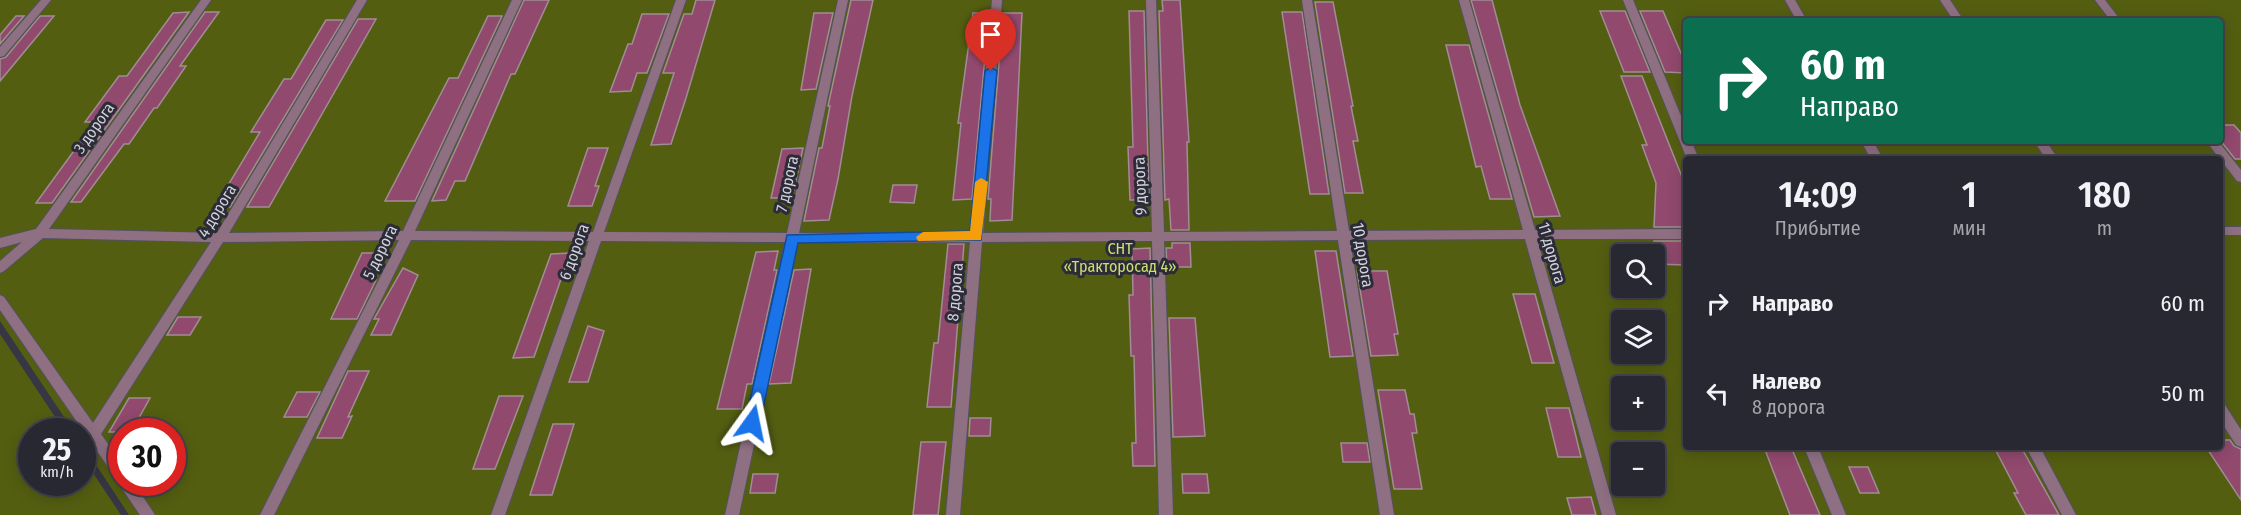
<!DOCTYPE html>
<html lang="ru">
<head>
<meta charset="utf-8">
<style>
  body { margin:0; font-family:"Fira Sans Condensed",sans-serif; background:#30303b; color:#f1f3f6; height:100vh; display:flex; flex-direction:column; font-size:22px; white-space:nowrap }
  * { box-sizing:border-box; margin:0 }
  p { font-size:20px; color:#a5a6ac }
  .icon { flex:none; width:33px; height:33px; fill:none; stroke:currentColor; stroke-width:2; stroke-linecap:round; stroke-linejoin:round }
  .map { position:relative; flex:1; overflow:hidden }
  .sheet { position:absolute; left:1683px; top:156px; width:540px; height:294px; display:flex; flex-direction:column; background:#282833; border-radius:6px; box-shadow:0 3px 15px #0003,0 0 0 2px #44444e }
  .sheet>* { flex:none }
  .guide { position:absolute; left:1683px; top:18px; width:540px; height:126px; border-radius:6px; box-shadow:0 3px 15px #0003,0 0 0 2px #44444e; background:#0b6e4f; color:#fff; overflow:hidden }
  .buttons { position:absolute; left:1611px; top:244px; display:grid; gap:12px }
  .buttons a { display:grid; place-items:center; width:54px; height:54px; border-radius:6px; background:#282833; box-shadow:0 3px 15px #0003,0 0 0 2px #44444e; font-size:30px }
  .speed { position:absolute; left:18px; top:418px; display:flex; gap:12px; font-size:30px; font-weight:700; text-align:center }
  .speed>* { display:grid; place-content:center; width:78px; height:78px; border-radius:50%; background:#282833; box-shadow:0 3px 15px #0003,0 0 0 2px #44444e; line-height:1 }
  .speed small { font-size:15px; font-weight:400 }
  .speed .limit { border:9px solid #d22; background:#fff; color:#111 }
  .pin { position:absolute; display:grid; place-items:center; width:51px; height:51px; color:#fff; margin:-62px -26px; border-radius:50% 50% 50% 0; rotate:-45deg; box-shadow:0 0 6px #0007 }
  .pin .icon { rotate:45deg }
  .me { position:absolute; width:66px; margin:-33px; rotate:12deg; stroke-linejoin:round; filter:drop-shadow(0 0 4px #0008) }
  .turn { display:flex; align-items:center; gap:21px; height:126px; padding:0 18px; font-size:27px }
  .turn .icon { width:78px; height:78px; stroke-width:2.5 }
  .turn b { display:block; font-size:42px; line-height:51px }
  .eta { display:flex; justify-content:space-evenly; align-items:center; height:102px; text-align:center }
  .eta b { font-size:36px; font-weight:600; line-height:42px }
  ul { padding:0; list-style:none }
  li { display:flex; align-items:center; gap:18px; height:90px; padding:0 18px }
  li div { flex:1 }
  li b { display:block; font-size:22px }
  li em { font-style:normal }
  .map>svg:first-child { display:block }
  .green { fill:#545e11; fill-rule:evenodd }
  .building { fill:#91496d; stroke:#a08d95; stroke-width:1.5 }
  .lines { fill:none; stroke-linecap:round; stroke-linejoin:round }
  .street-casing { stroke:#52525f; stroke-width:2 }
  .street { fill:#8f7083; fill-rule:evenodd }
  .route { fill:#1a73e8; stroke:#114b97; stroke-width:1.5 }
  .slow { fill:#f59e0b }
  .labels { text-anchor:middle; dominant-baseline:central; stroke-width:6; stroke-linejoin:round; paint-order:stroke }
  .street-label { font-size:16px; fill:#d2d2db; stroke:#2c2c39 }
  .park-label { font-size:16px; fill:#cede72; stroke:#2c2c39 }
</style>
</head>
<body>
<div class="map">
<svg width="2241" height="515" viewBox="0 0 2241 515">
  <rect width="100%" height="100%" fill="#363644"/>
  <g class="green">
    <path d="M0,0h2241v515h-2112l-46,-70 -1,-13h-8l-74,-111zM1686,21h534v120h-534zM1686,159h534v288h-534zM1622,255h32v33h-32zM1622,321h32v33h-32zM1622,387h32v33h-32zM122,432h50v51h-50zM1622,453h32v33h-32z"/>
    <polygon points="0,334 65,432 32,432 32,483 82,483 83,458 121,515 0,515"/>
  </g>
  <g class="building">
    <polygon points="524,0 549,0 515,74 511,74 465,181 455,181 446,200 432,201"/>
    <polygon points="696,0 715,0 686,98 671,144 651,145 674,73 663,73 684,14 692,14"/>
    <polygon points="851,0 873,0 852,96 838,179 829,220 804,221 819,148 822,148 830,106 828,106"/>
    <polygon points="1162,0 1180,0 1189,142 1187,142 1189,230 1171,230 1169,199 1165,200 1159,11 1163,11"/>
    <polygon points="1471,0 1492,0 1520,105 1560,216 1534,217"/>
    <polygon points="1315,2 1333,2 1353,106 1351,106 1358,141 1353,141 1363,193 1345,193"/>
    <polygon points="1129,11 1144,11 1149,200 1130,200 1128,147 1133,147"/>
    <polygon points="1600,11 1625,11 1650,72 1624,72"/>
    <polygon points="1640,11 1663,11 1686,65 1686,73 1665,72"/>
    <polygon points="189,12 52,203 36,203 95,122 85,122 119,76 127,76 173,13"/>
    <polygon points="205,12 219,12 180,66 186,66 157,108 154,108 129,144 124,144 81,202 71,202"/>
    <polygon points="1282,12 1302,12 1329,194 1310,194"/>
    <polygon points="814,13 833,13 816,89 801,90"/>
    <polygon points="973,13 989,13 972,199 953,200 961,123 958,123"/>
    <polygon points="1003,13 1022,13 1012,220 990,221 991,199 988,199"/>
    <polygon points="642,14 669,14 647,73 637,73 631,91 610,92 628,44 632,44"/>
    <polygon points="16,16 24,16 0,44 0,35"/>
    <polygon points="40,16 54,16 0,81 0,59 6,57"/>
    <polygon points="488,16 502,16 415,201 385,201 449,78 458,78"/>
    <polygon points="358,19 376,19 269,207 247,207"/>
    <polygon points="326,20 343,20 230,207 215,207 260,132 251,132 284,79 291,79"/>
    <polygon points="1446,45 1469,45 1512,199 1490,199 1481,166 1476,167"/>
    <polygon points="1621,76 1642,76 1686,187 1686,227 1654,227 1656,183 1642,145 1647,145"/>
    <polygon points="2220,125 2234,125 2241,133 2241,159 2235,159 2220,140"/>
    <polygon points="588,148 608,148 595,186 599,186 592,206 568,206"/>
    <polygon points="803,148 792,198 771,198 782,149"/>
    <polygon points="893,185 917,185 914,203 890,202"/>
    <polygon points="1654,241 1686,241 1686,265 1654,264"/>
    <polygon points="1172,243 1190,243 1191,267 1167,267 1166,248 1172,248"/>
    <polygon points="948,244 964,244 951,407 927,407 934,343 938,343"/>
    <polygon points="1150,248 1155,466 1133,466 1132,443 1136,443 1134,356 1131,356 1129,295 1133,295 1132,249"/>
    <polygon points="778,251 774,270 777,270 752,384 747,384 742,409 717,409 756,252"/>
    <polygon points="1315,251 1336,251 1353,356 1330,357"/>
    <polygon points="362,253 385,253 372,280 376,280 357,319 331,319"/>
    <polygon points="570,253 534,357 513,358 551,254"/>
    <polygon points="403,268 418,275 391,335 371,335 379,319 374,319"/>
    <polygon points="811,269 791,383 769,384 794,270"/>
    <polygon points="1357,271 1387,271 1398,334 1394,334 1398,355 1371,356"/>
    <polygon points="1513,294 1535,294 1554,363 1532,363"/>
    <polygon points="178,317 201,317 190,335 167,335"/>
    <polygon points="1169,318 1195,318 1205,436 1173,437"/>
    <polygon points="588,326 604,331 588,382 569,382"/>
    <polygon points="348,371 369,371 348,417 352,416 342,438 317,438"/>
    <polygon points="1378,390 1405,390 1410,414 1414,414 1417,433 1412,433 1422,489 1394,489"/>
    <polygon points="297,392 320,392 307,417 284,417"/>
    <polygon points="499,396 523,396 495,469 473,469"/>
    <polygon points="129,398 150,398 131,432 109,432"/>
    <polygon points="1546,408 1569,408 1581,457 1558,457"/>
    <polygon points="970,418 991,418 990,436 969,436"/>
    <polygon points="553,424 574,424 552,495 530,495"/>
    <polygon points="2220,440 2230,440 2234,446 2241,449 2241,500 2206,447 2220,447"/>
    <polygon points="921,442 946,442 938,515 913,515"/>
    <polygon points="1341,443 1367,443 1370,462 1343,462"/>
    <polygon points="1764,447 1791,447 1820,515 1790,515"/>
    <polygon points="1994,447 2021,447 2059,515 2026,515 2014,493 2018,493"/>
    <polygon points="1849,467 1868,467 1879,493 1860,493"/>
    <polygon points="753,474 778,474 775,493 750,493"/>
    <polygon points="1182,474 1207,474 1209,493 1183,493"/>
    <polygon points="1591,497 1596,515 1572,515 1567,498"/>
  </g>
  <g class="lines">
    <defs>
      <g id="street">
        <polygon points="41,0 51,0 4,56 0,57 0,47"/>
        <polygon points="201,0 211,0 49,229 217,233 357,0 367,0 229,233 403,231 512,0 522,0 415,231 593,232 676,0 686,0 604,232 787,233 838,0 848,0 799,233 971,233 992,0 1002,0 983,233 1152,232 1146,0 1156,0 1164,232 1337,231 1302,0 1312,0 1349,231 1523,230 1459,0 1469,0 1535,230 1686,229 1686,239 1537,239 1616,515 1602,515 1525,239 1350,240 1394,515 1380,515 1338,240 1164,241 1173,515 1159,515 1152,241 982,242 960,515 946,515 970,242 797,243 739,515 725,515 785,242 601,241 505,515 491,515 589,241 411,240 274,515 260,515 399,240 223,242 101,434 122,464 122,483 134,483 155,515 140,515 121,487 120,481 117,480 0,310 0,295 4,297 93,423 211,242 43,238 4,271 0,273 0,261 22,242 0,248 0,238 36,229"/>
        <polygon points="1623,0 1633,0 1686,128 1686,141 1691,141 1699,159 1687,159"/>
        <polygon points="1785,0 1795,0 1807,21 1797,21"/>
        <polygon points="1940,0 1950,0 1964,21 1954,21"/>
        <polygon points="2095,0 2105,0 2121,21 2111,21"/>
        <polygon points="1861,141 1873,141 1883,159 1871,159"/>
        <polygon points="2034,141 2046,141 2058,159 2046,159"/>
        <polygon points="2206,141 2218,141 2241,170 2241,182 2237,181"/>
        <rect x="2220" y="227" width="21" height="8"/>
        <polygon points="2220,403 2225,405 2241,430 2241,447 2236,445 2220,420"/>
        <polygon points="1804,447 1818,447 1846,515 1832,515"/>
        <polygon points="2026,447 2040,447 2076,515 2062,515"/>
      </g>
    </defs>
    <use href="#street" class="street-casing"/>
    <use href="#street" class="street"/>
  </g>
  <polygon class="route" points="991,67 997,71 981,240 798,243 760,423 752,429 747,427 745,423 787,235 970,231 985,71"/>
  <polygon class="slow" points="981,178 988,182 981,240 918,241 916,237 923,232 970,231 975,182"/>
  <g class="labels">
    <g class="street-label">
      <text transform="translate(94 128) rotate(-55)">3 дорога</text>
      <text transform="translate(787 184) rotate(-78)">7 дорога</text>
      <text transform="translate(1140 186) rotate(-92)">9 дорога</text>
      <text transform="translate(217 211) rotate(-59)">4 дорога</text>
      <text transform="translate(380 252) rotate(-64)">5 дорога</text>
      <text transform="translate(574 252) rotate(-70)">6 дорога</text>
      <text transform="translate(1552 253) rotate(74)">11 дорога</text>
      <text transform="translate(1363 255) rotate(81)">10 дорога</text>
      <text transform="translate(955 292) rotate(-85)">8 дорога</text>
    </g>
    <g class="park-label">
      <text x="1120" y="248">СНТ<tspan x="1120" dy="18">«Тракторосад 4»</tspan></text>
    </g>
  </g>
</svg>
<div class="buttons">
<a><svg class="icon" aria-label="search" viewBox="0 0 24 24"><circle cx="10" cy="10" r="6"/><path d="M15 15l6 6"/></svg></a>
<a><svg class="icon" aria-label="layers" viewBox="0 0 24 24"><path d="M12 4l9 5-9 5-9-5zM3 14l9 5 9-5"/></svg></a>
<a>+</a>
<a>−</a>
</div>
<div class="speed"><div>25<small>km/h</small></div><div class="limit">30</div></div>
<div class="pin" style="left:991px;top:71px;background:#d93025"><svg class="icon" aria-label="arrive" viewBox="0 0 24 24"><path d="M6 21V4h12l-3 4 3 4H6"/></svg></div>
<svg class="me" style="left:752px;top:423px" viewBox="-20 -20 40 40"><path d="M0-17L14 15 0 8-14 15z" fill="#1a73e8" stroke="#fff" stroke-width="4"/></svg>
<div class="guide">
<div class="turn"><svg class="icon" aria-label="right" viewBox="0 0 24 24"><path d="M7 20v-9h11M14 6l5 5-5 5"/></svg><div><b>60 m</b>Направо</div></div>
</div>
<section class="sheet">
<div class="eta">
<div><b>14:09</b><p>Прибытие</p></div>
<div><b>1</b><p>мин</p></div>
<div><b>180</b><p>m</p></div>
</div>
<ul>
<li><svg class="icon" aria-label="right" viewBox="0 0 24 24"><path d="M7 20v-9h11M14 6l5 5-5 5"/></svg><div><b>Направо</b></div><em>60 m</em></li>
<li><svg class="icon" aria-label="left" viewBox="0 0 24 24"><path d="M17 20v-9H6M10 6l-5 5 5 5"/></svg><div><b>Налево</b><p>8 дорога</p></div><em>50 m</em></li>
</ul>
</section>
</div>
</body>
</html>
